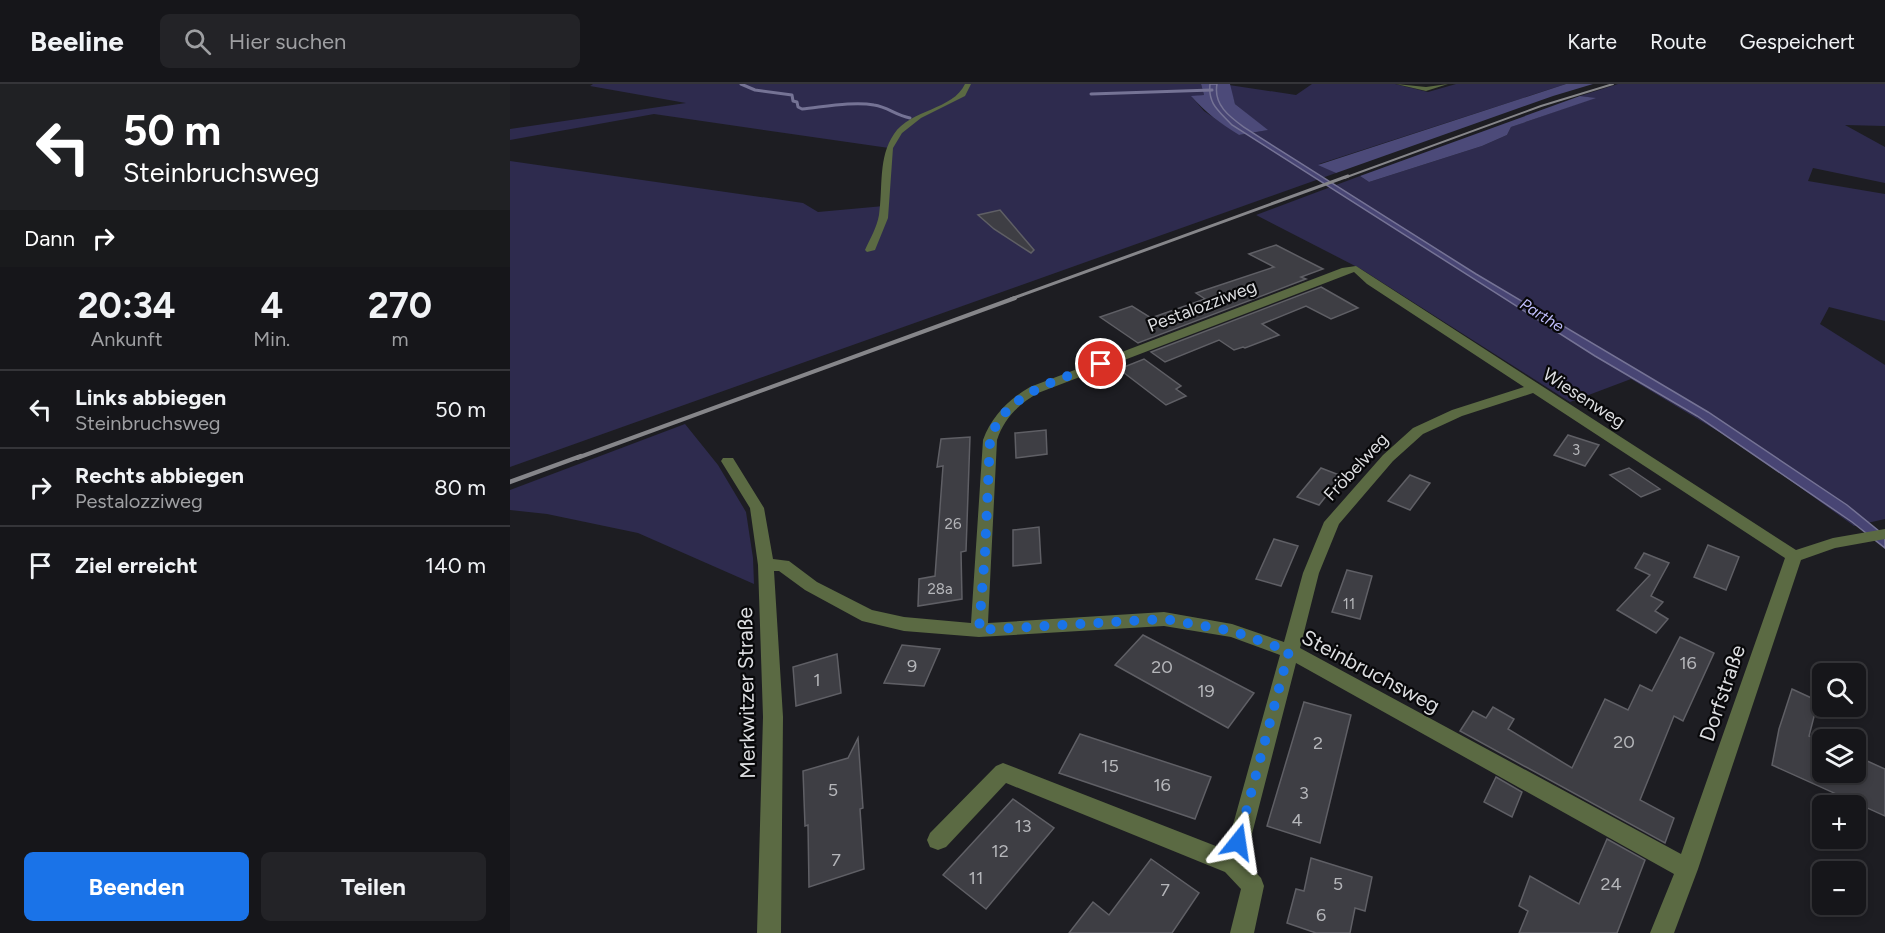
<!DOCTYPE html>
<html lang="de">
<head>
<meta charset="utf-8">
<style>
  body { margin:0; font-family:Figtree,sans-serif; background:#232327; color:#f1f3f6; height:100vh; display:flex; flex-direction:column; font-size:22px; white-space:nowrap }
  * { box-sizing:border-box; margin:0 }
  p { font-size:20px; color:#9e9fa2 }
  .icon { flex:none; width:33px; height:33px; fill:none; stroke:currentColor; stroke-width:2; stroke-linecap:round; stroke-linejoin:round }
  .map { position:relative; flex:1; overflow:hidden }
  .sheet { display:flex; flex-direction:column; background:#16161a; width:510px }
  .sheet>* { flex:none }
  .guide { background:#202124; color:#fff; overflow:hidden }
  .controls { position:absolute; left:1302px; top:579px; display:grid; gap:12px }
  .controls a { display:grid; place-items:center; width:54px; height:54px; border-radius:9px; background:#16161a; box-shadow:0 3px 9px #0003,0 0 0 2px #353539; font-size:30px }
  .pin { position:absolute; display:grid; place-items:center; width:51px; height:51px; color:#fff; margin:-26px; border:3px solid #fff; border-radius:50%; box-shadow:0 2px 6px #0007 }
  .me { position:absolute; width:66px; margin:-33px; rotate:15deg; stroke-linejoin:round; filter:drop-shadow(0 0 4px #0008) }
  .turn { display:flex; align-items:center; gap:21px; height:126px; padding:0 24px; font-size:27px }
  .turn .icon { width:78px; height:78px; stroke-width:2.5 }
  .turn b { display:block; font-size:42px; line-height:51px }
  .then { display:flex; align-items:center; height:57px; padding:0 24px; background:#0003; gap:12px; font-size:22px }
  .eta { display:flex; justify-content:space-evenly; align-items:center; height:102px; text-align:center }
  .eta b { font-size:36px; font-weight:700; line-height:42px }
  .action { display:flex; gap:12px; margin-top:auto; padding:12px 24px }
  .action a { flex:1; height:69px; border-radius:9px; background:#1a73e8; color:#fff; font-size:24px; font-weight:700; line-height:69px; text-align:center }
  .action a+a { background:#232327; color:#f1f3f6 }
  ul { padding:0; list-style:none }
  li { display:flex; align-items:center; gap:18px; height:78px; padding:0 24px; border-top:2px solid #353539 }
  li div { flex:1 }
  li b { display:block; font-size:22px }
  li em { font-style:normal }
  header { display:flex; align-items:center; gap:36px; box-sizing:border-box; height:84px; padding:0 30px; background:#16161a; border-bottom:2px solid #353539 }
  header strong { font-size:28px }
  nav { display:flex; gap:33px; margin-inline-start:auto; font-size:21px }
  .search { width:420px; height:54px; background:#232327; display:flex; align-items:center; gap:15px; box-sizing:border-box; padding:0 21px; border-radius:9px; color:#9e9fa2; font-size:22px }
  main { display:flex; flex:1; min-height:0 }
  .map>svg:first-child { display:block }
  .green { fill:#2e2b4e }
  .forest { fill:#4c4a79 }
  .water { fill:#484574; stroke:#757395; stroke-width:1.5 }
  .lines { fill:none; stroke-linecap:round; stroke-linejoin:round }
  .stream { stroke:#757395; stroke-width:3 }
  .building { fill:#3e3e44; stroke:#5f5f65; stroke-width:1.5 }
  .minor { fill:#5b6a43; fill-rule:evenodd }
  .rail-far3 { stroke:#86868a; stroke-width:2 }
  .rail-far2 { stroke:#86868a; stroke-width:3 }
  .rail-far1 { stroke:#86868a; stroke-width:4 }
  .rail { stroke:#86868a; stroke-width:4.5 }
  .route { stroke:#1a73e8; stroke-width:10; stroke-dasharray:0 18 }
  .labels { text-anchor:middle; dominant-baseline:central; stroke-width:4.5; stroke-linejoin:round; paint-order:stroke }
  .number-label { font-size:15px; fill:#b5b6ba }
  .far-water-label { font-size:16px; font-style:italic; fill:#bfbdfb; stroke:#08080a }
  .street-label { font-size:18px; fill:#dddee1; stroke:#08080a }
  .near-number-label { font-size:18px; fill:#b5b6ba }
  .near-street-label { font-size:21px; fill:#dddee1; stroke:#08080a }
</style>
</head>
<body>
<header>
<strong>Beeline</strong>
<div class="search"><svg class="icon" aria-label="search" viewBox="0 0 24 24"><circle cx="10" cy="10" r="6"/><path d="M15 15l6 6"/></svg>Hier suchen</div>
<nav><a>Karte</a><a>Route</a><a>Gespeichert</a></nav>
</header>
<main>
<section class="sheet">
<div class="guide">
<div class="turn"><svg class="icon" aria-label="left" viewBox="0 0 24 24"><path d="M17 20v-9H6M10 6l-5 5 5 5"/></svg><div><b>50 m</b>Steinbruchsweg</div></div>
<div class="then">Dann<svg class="icon" aria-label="right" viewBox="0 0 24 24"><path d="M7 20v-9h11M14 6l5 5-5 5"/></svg></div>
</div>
<div class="eta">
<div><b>20:34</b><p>Ankunft</p></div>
<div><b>4</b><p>Min.</p></div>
<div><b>270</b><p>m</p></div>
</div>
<ul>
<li><svg class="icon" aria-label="left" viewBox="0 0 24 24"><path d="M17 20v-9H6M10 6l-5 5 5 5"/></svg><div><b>Links abbiegen</b><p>Steinbruchsweg</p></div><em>50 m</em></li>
<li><svg class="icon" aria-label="right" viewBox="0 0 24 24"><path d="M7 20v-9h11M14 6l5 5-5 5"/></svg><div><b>Rechts abbiegen</b><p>Pestalozziweg</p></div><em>80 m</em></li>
<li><svg class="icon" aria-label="arrive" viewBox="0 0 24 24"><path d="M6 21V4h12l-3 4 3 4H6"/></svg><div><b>Ziel erreicht</b></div><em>140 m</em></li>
</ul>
<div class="action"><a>Beenden</a><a>Teilen</a></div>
</section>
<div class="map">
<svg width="1375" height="849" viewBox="0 0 1375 849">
  <rect width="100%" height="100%" fill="#1d1d22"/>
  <g class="green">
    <polygon points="83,0 691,0 694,11 682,13 694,27 729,51 757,46 725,20 719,1 786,11 802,0 885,0 918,8 946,0 1056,0 809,80 826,89 0,383 0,77 293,119 308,128 374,122 379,64 144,30 0,56 0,45 176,19 80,2"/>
    <polygon points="1108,0 1375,0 1375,42 1335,41 1375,63 1375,99 1303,84 1298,97 1375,110 1375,237 1319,223 1310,240 1375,281 1375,435 1344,442 1231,361 1121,295 1060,318 851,185 746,131 850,92 859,98 972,62 997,51 1001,43 1084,14 1070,12"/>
    <polygon points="175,340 208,381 236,428 243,474 244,500 128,449 37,430 0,426 0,406"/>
  </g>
  <g class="forest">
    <path d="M691,0h29l5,20 33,26 -29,5c-18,-11 -34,-23 -48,-39l13,-1z"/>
    <polygon points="1056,0 1083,0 1043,12 826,89 808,81"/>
    <polygon points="1070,12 1086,14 1001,43 997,51 972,62 859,98 850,92"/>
  </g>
  <path class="water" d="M700,0h7c-4,21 13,33 28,44l231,146 232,138 139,93 38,31v12l-33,-26 -155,-106 -102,-60 -363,-231c-14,-15 -24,-21 -22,-41z"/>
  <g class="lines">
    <g class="stream">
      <path d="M231,0l14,6 37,5 1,6 4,1 1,5 4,2c21,-2 52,-8 72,-4 14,2 21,10 36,13"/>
      <polyline points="581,10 702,6"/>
    </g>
  </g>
  <g class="building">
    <polygon points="490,126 524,166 521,169 484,145 468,131"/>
    <polygon points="766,161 813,185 791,193 796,195 628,259 590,233 622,222 641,234 695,215 686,209 764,183 739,170"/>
    <polygon points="811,203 848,224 821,235 796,222 752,240 769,251 735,264 733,263 724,266 709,256 655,278 641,268"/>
    <polygon points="634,275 671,302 666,305 676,312 656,321 609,285"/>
    <polygon points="536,346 537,370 506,374 505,349"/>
    <polygon points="1058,351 1089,361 1075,382 1044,371"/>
    <polygon points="460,353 456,467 451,468 452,515 408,522 409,495 425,492 433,382 427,383 431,355"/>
    <polygon points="811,384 832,392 809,421 787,413"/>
    <polygon points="1119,384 1150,405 1131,413 1100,391"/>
    <polygon points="900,391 920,399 900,426 878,417"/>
    <polygon points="529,443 531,479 503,482 503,446"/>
    <polygon points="764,455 788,462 771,502 746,495"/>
    <polygon points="1198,461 1229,473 1216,506 1184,493"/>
    <polygon points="1134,469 1159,479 1141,512 1153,518 1145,527 1158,535 1146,549 1107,526 1140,491 1125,484"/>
    <polygon points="837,486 862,492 850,535 822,528"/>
    <polygon points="633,551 744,609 718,644 605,581"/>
    <polygon points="1170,553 1204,569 1173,637 1164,632 1130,716 1164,734 1155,759 950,647 963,627 976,634 983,623 1004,635 998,645 1062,684 1095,615 1118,626 1130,601 1142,607"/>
    <polygon points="392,561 430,565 414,602 374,599"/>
    <polygon points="327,570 331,609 286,622 283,583"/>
    <polygon points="1282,605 1308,617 1299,652 1312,658 1312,688 1346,688 1346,672 1375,685 1375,732 1262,681 1269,645"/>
    <polygon points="794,618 841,631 810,759 757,742"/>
    <polygon points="570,650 701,693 685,735 549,689"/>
    <polygon points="348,654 353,724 350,725 354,785 299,803 298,741 295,742 293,687 338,674"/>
    <polygon points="986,693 1012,708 1002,733 974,718"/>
    <polygon points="503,715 544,744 476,825 433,791"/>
    <polygon points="1097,755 1135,776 1107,849 1009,849 1018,827 1009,822 1020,792 1069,820"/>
    <polygon points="801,774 862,793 855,827 845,824 840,849 806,849 777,839 786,805 794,807"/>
    <polygon points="641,775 689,809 662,849 559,849 583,818 599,831"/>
  </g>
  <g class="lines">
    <g class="minor">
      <path d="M455,0h6l-6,12 -44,22 -19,15 -9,15 -5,70 -13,32 -8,2 -2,-2c5,-11 12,-23 14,-35 4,-27 -1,-58 15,-81 17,-25 59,-24 71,-50z"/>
      <polygon points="886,0 916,3 938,0 916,7"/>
      <path d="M846,182l440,284 37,-12 52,-9v10l-50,9 -34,12 -103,309 -24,64h-24l24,-59 -378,-211 -51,198 16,17 3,8 -10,47h-24l11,-44 -16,-17 -219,-89 -60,64 -8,3 -8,-3 -3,-7 3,-7 66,-67 7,-3 223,87 54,-195 -49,-18 -67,-11 -185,11 -75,-6 -42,-10 -57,-31 -26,-19h-5l9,146 -2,216h-24l6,-216 -5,-152 -8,-57 -29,-47 2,-3h10l31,50 9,51 16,2 28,21 55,28 32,7 67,6 12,-183c9,-24 25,-40 47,-53l312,-119zM844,188l13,12 157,103 -72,23 -39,18 -30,27 -59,67 -21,51 -19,69 -52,-18 -68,-12 -176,11 9,-183c7,-22 22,-36 41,-47zM1023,309l252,165 -104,296 -381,-206 19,-75 20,-49 54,-63 30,-27 39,-18z"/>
    </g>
    <polyline class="rail-far3" points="834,94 1031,22 1103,0"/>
    <polyline class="rail-far2" points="501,215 838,92"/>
    <polyline class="rail-far1" points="67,374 505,214"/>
    <polyline class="rail" points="0,398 71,372"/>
  </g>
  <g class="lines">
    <path class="route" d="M591,280c-41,16 -97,28 -111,76l-5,112 -6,78 185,-11 68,12 57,20 -51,191"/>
  </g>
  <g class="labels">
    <g class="number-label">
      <text x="1066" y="366">3</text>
      <text x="443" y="440">26</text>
      <text x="430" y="505">28a</text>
      <text x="839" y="520">11</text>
    </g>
    <g class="far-water-label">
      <text transform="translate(1032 231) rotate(32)">Parthe</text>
    </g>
    <g class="street-label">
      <text transform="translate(692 222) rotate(-21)">Pestalozziweg</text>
      <text transform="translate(1074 314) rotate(33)">Wiesenweg</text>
      <text transform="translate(846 383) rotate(-47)">Fröbelweg</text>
    </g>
    <g class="near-number-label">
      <text x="1178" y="579">16</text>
      <text x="402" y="582">9</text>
      <text x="652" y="583">20</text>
      <text x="307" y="596">1</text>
      <text x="696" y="607">19</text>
      <text x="1114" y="658">20</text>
      <text x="808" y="659">2</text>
      <text x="600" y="682">15</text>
      <text x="652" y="701">16</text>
      <text x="323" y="706">5</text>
      <text x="794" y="709">3</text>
      <text x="787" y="736">4</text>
      <text x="513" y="742">13</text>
      <text x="490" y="767">12</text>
      <text x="326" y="776">7</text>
      <text x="466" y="794">11</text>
      <text x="828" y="800">5</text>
      <text x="1101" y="800">24</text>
      <text x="655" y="806">7</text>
      <text x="811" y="831">6</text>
    </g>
    <g class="near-street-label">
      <text transform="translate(861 587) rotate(28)">Steinbruchsweg</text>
      <text transform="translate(236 609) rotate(-91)">Merkwitzer Straße</text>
      <text transform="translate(1212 609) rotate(-71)">Dorfstraße</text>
    </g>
  </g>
</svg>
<div class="controls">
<a><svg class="icon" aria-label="search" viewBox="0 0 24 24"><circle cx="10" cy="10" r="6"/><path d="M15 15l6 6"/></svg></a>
<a><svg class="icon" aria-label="layers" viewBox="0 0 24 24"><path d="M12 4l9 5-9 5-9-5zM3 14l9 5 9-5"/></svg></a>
<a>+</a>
<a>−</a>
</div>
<div class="pin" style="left:591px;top:280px;background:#d93025"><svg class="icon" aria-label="arrive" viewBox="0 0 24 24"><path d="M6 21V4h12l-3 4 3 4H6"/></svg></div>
<svg class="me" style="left:728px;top:758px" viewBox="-20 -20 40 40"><path d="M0-17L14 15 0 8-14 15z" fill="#1a73e8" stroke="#fff" stroke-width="4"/></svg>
</div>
</main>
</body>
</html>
